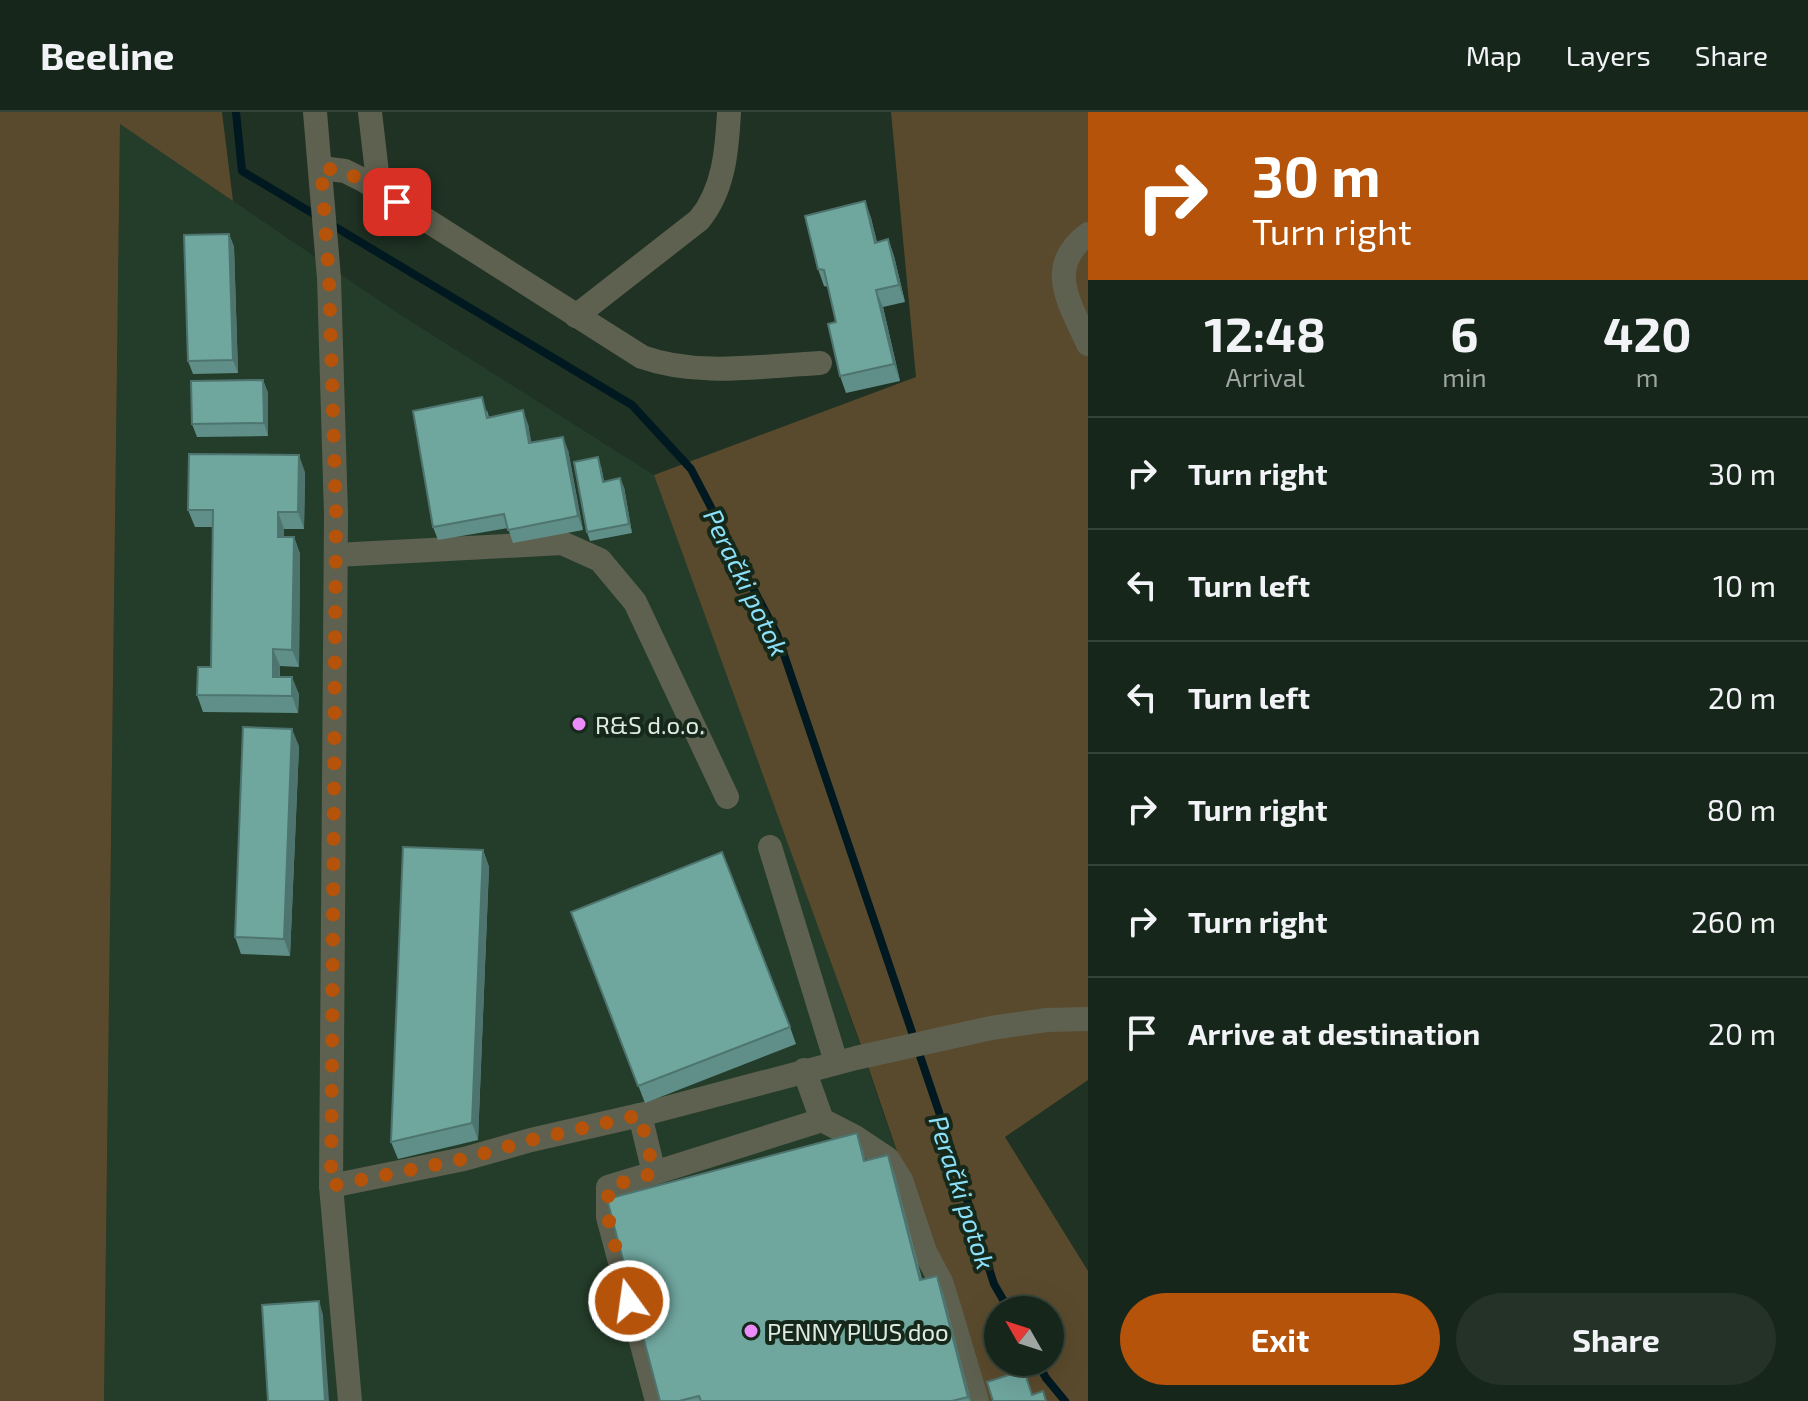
<!DOCTYPE html>
<html lang="en">
<head>
<meta charset="utf-8">
<style>
  body { margin:0; font-family:"Exo 2",sans-serif; background:#243227; color:#f1f3f6; height:100vh; display:flex; flex-direction:column; font-size:30px; white-space:nowrap }
  * { box-sizing:border-box; margin:0 }
  p { font-size:26px; color:#9ea5a2 }
  .icon { flex:none; width:44px; height:44px; fill:none; stroke:currentColor; stroke-width:2; stroke-linecap:round; stroke-linejoin:round }
  .map { position:relative; flex:1; overflow:hidden }
  .details { display:flex; flex-direction:column; background:#17261a; width:720px }
  .details>* { flex:none }
  .guide { background:#b45309; color:#fff; overflow:hidden }
  .needle { width:52px; rotate:309deg }
  .controls { position:absolute; left:984px; top:1184px; display:grid; gap:16px }
  .controls a { display:grid; place-items:center; width:80px; height:80px; border-radius:50%; background:#17261a; box-shadow:0 8px 32px #0002,0 0 0 2px #364339; font-size:40px }
  .pin { position:absolute; display:grid; place-items:center; width:68px; height:68px; color:#fff; margin:-34px; border-radius:16px; box-shadow:0 4px 12px #0006 }
  .me { position:absolute; width:88px; margin:-44px; rotate:346deg; stroke-linejoin:round; filter:drop-shadow(0 0 6px #0008) }
  .turn { display:flex; align-items:center; gap:28px; height:168px; padding:0 32px; font-size:36px }
  .turn .icon { width:104px; height:104px; stroke-width:2.5 }
  .turn b { display:block; font-size:56px; line-height:68px }
  .eta { display:flex; justify-content:space-evenly; align-items:center; height:136px; text-align:center }
  .eta b { font-size:48px; font-weight:700; line-height:56px }
  .button { display:flex; gap:16px; margin-top:auto; padding:16px 32px }
  .button a { flex:1; height:92px; border-radius:48px; background:#b45309; color:#fff; font-size:32px; font-weight:700; line-height:92px; text-align:center }
  .button a+a { background:#243227; color:#f1f3f6 }
  ul { padding:0; list-style:none }
  li { display:flex; align-items:center; gap:24px; height:112px; padding:0 32px; border-top:2px solid #364339 }
  li div { flex:1 }
  li b { display:block; font-size:30px }
  li em { font-style:normal }
  header { display:flex; align-items:center; gap:48px; box-sizing:border-box; height:112px; padding:0 40px; background:#17261a; border-bottom:2px solid #364339 }
  header strong { font-size:38px }
  nav { display:flex; gap:44px; margin-inline-start:auto; font-size:28px }
  main { display:flex; flex:1; min-height:0 }
  .map>svg:first-child { display:block }
  .built { fill:#243d2a }
  .green { fill:#5a4a2d; fill-rule:evenodd }
  .lines { fill:none; stroke-linecap:round; stroke-linejoin:round }
  .stream { stroke:#001920; stroke-width:8 }
  .minor { stroke:#5e6150; stroke-width:24 }
  .wall { fill:#5f8f88 }
  .shaded-wall { fill:#4e746f }
  .building { fill:#6fa69e; stroke:#4e746f; stroke-width:2 }
  .route { stroke:#b45309; stroke-width:14; stroke-dasharray:0 25.2 }
  .poi-dot { fill:#ec8cfb; stroke:#16281a; stroke-width:3 }
  .labels { text-anchor:middle; dominant-baseline:central; stroke-width:8; stroke-linejoin:round; paint-order:stroke }
  .poi-label { font-size:24px; fill:#dfebe1; stroke:#16281a; text-anchor:start }
  .water-label { font-size:26px; font-style:italic; fill:#8be0f9; stroke:#16281a }
</style>
</head>
<body>
<header>
<strong>Beeline</strong>
<nav><a>Map</a><a>Layers</a><a>Share</a></nav>
</header>
<main>
<div class="map">
<svg width="1088" height="1289" viewBox="0 0 1088 1289">
  <rect width="100%" height="100%" fill="#1f3223"/>
  <polygon class="built" points="120,12 399,202 654,363 839,872 982,1289 104,1289"/>
  <g class="green">
    <polygon points="0,0 222,0 233,89 120,12 104,1289 0,1289"/>
    <path d="M891,0h197v968l-83,57 83,134v130h-106l-125,-367 -203,-559 262,-98zM998,1198h52v52h-52z"/>
  </g>
  <g class="lines">
    <g class="stream">
      <polyline points="236,0 242,59 632,293 691,357 777,522 939,1000 994,1172 1009,1198"/>
      <polyline points="1037,1250 1046,1266 1065,1289"/>
    </g>
    <g class="minor">
      <polyline points="315,0 329,166 336,403 331,1074 350,1289"/>
      <polyline points="370,0 379,78"/>
      <path d="M321,56l24,3 20,10 277,176c56,20 119,9 178,6"/>
      <path d="M1088,122c-44,33 -18,69 0,110"/>
      <path d="M576,204l123,-96c25,-30 28,-70 30,-108"/>
      <polyline points="336,443 562,431 600,448 635,490 727,685"/>
      <polyline points="770,735 836,950"/>
      <polyline points="804,958 822,1008 855,1025 888,1047 901,1068 925,1140 941,1170 949,1195 977,1289"/>
      <polyline points="640,1003 654,1061 608,1075 608,1105 657,1289"/>
      <polyline points="654,1061 822,1008"/>
      <polyline points="331,1074 464,1047 531,1028 640,1003 856,946 991,916 1047,908 1088,907"/>
    </g>
  </g>
  <g class="wall">
    <polygon points="865,89 871,106 877,130 888,127 894,144 905,190 883,195 900,269 846,281 840,264 836,210 828,175 824,174 818,157"/>
    <polygon points="229,122 234,135 238,261 193,262 188,249"/>
    <polygon points="263,268 268,281 268,324 197,325 192,312"/>
    <polygon points="487,298 489,305 528,312 531,331 568,338 583,418 513,431 508,416 438,428 433,415"/>
    <polygon points="601,354 604,369 624,375 632,421 590,429 587,420"/>
    <polygon points="305,360 304,417 284,417 284,425 294,425 300,442 299,555 280,554 280,565 299,582 298,601 203,600 197,583 211,555 213,415 195,415 188,398"/>
    <polygon points="299,634 290,844 241,842 235,825"/>
    <polygon points="483,738 489,755 478,1028 398,1047 391,1030"/>
    <polygon points="571,800 790,915 796,932 645,991"/>
    <polygon points="857,1021 865,1049 888,1043 894,1060 922,1167 937,1164 943,1181 971,1289 660,1289"/>
  </g>
  <g class="shaded-wall">
    <polygon points="865,89 871,106 881,148 875,131"/>
    <polygon points="229,122 234,135 238,261 233,248"/>
    <polygon points="888,127 894,144 905,190 899,173"/>
    <polygon points="876,178 883,195 900,269 894,252"/>
    <polygon points="263,268 268,281 268,324 264,311"/>
    <polygon points="523,298 528,312 534,344 529,331"/>
    <polygon points="563,325 568,338 583,418 578,404"/>
    <polygon points="299,343 305,360 304,417 298,400"/>
    <polygon points="620,366 624,375 632,421 629,412"/>
    <polygon points="278,400 284,417 284,442 278,425"/>
    <polygon points="294,425 300,442 299,555 292,538"/>
    <polygon points="273,537 280,554 279,582 273,565"/>
    <polygon points="292,565 299,582 298,601 292,584"/>
    <polygon points="292,617 299,634 290,844 284,827"/>
    <polygon points="483,738 489,755 478,1028 472,1011"/>
    <polygon points="857,1021 863,1038 870,1066 864,1049"/>
    <polygon points="888,1043 894,1060 926,1185 920,1168"/>
    <polygon points="937,1164 943,1181 971,1289 970,1289 968,1285"/>
    <polygon points="319,1189 323,1203 329,1289 325,1289"/>
  </g>
  <g class="building">
    <polygon points="865,89 875,131 888,127 899,173 876,178 894,252 840,264 828,212 836,210 824,158 818,157 805,104"/>
    <polygon points="229,122 233,248 188,249 184,123"/>
    <polygon points="263,268 264,311 192,312 191,269"/>
    <polygon points="482,285 487,306 523,298 529,331 563,325 578,404 508,418 504,402 433,415 413,299"/>
    <polygon points="189,342 299,343 298,400 278,400 278,425 294,425 292,538 273,537 273,565 292,565 292,584 197,583 198,555 211,555 213,398 188,398"/>
    <polygon points="598,345 603,370 620,366 629,412 587,420 574,350"/>
    <polygon points="243,615 292,617 284,827 235,825"/>
    <polygon points="403,735 483,738 472,1011 391,1030"/>
    <polygon points="722,740 790,915 638,974 571,800"/>
    <polygon points="857,1021 864,1049 888,1043 920,1168 937,1164 968,1285 952,1289 701,1289 699,1284 679,1289 660,1289 607,1087"/>
    <polygon points="319,1189 325,1289 268,1289 262,1193"/>
    <polygon points="1024,1258 1032,1283 1043,1279 1046,1289 993,1289 987,1270"/>
  </g>
  <g class="lines">
    <polyline class="route" points="397,90 345,59 321,56 329,166 336,403 331,1074 464,1047 531,1028 640,1003 654,1061 608,1075 608,1105 629,1189"/>
  </g>
  <g class="poi-dot">
    <circle cx="579" cy="612" r="8"/>
    <circle cx="751" cy="1219" r="8"/>
  </g>
  <g class="labels">
    <g class="poi-label">
      <text x="595" y="612">R&amp;S d.o.o.</text>
      <text x="767" y="1219">PENNY PLUS doo</text>
    </g>
    <g class="water-label">
      <text transform="translate(747 470) rotate(64)">Perački potok</text>
      <text transform="translate(963 1080) rotate(72)">Perački potok</text>
    </g>
  </g>
</svg>
<div class="controls">
<a><svg class="needle" viewBox="-14 -14 28 28"><path d="M0-13l5 13h-10z" fill="#e53935"/><path d="M0 13l5-13h-10z" fill="#9ea5a2"/></svg></a>
</div>
<div class="pin" style="left:397px;top:90px;background:#d93025"><svg class="icon" aria-label="arrive" viewBox="0 0 24 24"><path d="M6 21V4h12l-3 4 3 4H6"/></svg></div>
<svg class="me" style="left:629px;top:1189px" viewBox="-20 -20 40 40"><circle r="17" fill="#b45309" stroke="#fff" stroke-width="3"/><path d="M0-11L8 9 0 5-8 9z" fill="#fff"/></svg>
</div>
<section class="details">
<div class="guide">
<div class="turn"><svg class="icon" aria-label="right" viewBox="0 0 24 24"><path d="M7 20v-9h11M14 6l5 5-5 5"/></svg><div><b>30 m</b>Turn right</div></div>
</div>
<div class="eta">
<div><b>12:48</b><p>Arrival</p></div>
<div><b>6</b><p>min</p></div>
<div><b>420</b><p>m</p></div>
</div>
<ul>
<li><svg class="icon" aria-label="right" viewBox="0 0 24 24"><path d="M7 20v-9h11M14 6l5 5-5 5"/></svg><div><b>Turn right</b></div><em>30 m</em></li>
<li><svg class="icon" aria-label="left" viewBox="0 0 24 24"><path d="M17 20v-9H6M10 6l-5 5 5 5"/></svg><div><b>Turn left</b></div><em>10 m</em></li>
<li><svg class="icon" aria-label="left" viewBox="0 0 24 24"><path d="M17 20v-9H6M10 6l-5 5 5 5"/></svg><div><b>Turn left</b></div><em>20 m</em></li>
<li><svg class="icon" aria-label="right" viewBox="0 0 24 24"><path d="M7 20v-9h11M14 6l5 5-5 5"/></svg><div><b>Turn right</b></div><em>80 m</em></li>
<li><svg class="icon" aria-label="right" viewBox="0 0 24 24"><path d="M7 20v-9h11M14 6l5 5-5 5"/></svg><div><b>Turn right</b></div><em>260 m</em></li>
<li><svg class="icon" aria-label="arrive" viewBox="0 0 24 24"><path d="M6 21V4h12l-3 4 3 4H6"/></svg><div><b>Arrive at destination</b></div><em>20 m</em></li>
</ul>
<div class="button"><a>Exit</a><a>Share</a></div>
</section>
</main>
</body>
</html>
